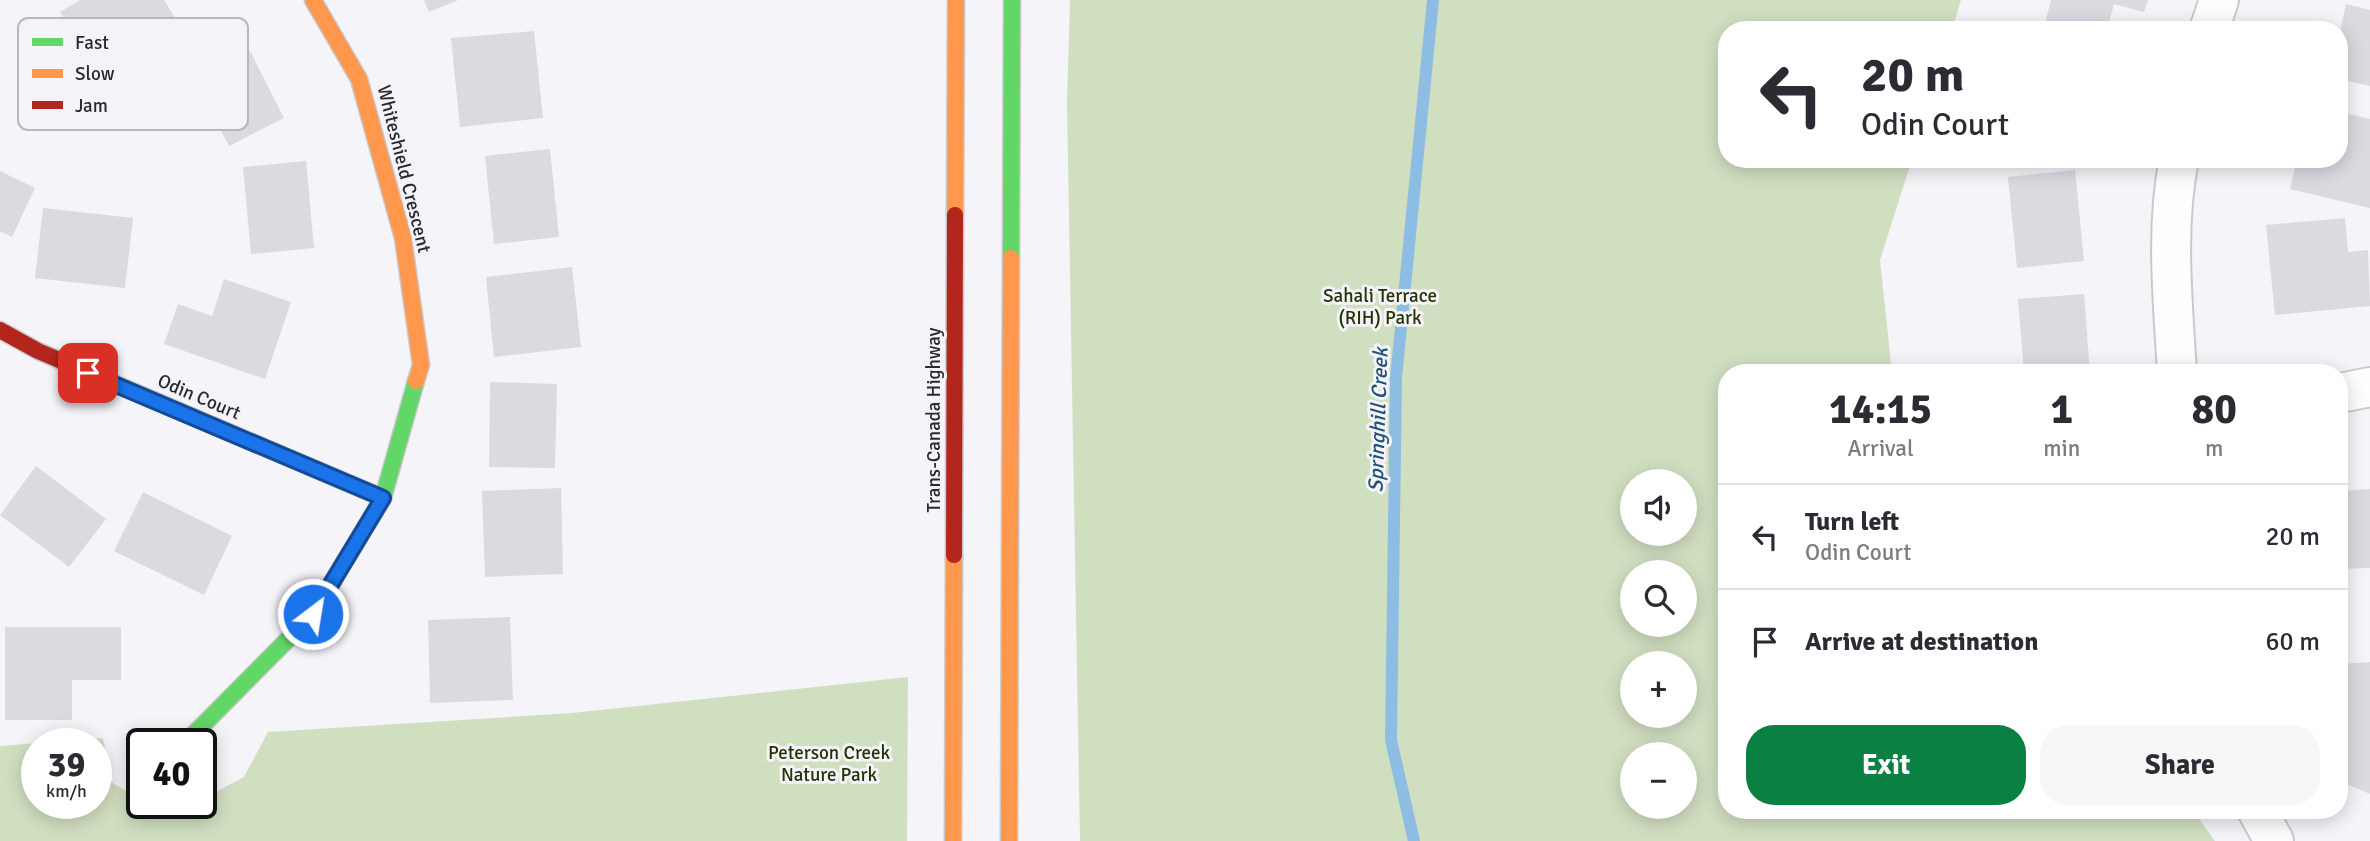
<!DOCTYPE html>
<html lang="en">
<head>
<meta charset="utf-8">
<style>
  body { margin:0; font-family:Signika,sans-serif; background:#f7f7f7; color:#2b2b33; height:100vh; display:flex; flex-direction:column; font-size:26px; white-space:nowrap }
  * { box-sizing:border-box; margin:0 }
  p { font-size:23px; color:#7c7c81 }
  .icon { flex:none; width:38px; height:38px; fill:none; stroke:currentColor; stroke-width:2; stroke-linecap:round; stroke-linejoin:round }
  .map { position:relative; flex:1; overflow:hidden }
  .details { position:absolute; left:1718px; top:364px; width:630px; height:455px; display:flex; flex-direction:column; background:#fff; border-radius:28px; box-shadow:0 4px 18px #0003 }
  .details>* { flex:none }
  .banner { position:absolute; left:1718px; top:21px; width:630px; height:147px; border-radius:28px; box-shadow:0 4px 18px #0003; background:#fff; color:#2b2b33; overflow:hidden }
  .fabs { position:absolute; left:1620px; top:469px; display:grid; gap:14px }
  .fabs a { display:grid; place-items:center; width:77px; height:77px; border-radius:50%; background:#fff; box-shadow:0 4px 18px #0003; font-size:35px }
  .speed { position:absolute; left:21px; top:728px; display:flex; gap:14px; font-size:35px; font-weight:700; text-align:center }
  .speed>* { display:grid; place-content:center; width:91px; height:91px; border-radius:50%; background:#fff; box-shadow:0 4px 18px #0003; line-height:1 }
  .speed small { font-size:18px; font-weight:400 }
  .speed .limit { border:4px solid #111; border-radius:10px; background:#fff; color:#111 }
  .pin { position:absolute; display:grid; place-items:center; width:60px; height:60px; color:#fff; margin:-30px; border-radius:14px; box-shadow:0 4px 10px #0006 }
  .me { position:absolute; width:77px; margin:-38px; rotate:31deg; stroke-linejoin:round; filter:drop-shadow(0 0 5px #0008) }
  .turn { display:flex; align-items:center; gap:24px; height:147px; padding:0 28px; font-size:32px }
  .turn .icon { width:91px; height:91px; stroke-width:2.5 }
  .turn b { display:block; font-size:49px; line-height:60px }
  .eta { display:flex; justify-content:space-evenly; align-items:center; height:119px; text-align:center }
  .eta b { font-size:42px; font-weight:700; line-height:49px }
  .primary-button { display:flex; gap:14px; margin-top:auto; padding:14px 28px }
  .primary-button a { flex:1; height:80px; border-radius:28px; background:#0b8043; color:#fff; font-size:28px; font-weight:700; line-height:80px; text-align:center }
  .primary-button a+a { background:#f7f7f7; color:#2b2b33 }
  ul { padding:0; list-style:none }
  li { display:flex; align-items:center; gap:21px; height:105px; padding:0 28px; border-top:2px solid #e1e1e2 }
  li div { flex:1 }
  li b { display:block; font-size:26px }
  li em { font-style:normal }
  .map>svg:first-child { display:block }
  .green { fill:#d1dfc1; fill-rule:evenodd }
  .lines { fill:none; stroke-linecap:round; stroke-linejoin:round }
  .stream { stroke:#8dbde3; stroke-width:12 }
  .building { fill:#dcdae1 }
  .street-casing { stroke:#cac9cc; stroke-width:42 }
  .fast-casing { stroke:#cac9cc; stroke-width:19 }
  .slow-casing { stroke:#cac9cc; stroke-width:19 }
  .jam-casing { stroke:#cac9cc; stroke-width:19 }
  .street { stroke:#fefdfe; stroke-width:38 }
  .fast { stroke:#63d668; stroke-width:16 }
  .slow { stroke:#ff974d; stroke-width:16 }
  .jam { stroke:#b3261e; stroke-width:16 }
  .route-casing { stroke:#114b97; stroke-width:18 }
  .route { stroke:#1a73e8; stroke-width:12 }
  .labels { text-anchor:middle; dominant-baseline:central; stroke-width:6; stroke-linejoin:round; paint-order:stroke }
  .street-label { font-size:19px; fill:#2a2a2c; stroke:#f4f3fa }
  .park-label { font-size:19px; fill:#223400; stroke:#f4f3fa }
  .water-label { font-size:21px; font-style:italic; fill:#1e5275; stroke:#f4f3fa }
  .key { fill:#f4f3fa; stroke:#b7b7bc; stroke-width:2 }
  .key-label { font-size:19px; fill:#2a2a2c }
</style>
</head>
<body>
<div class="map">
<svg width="2370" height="841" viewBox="0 0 2370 841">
  <rect width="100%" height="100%" fill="#f5f4f9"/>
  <g class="green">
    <path d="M1070,0h891l-9,30h-225v129h185l-32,101 12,113h-165v437h466l22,31h-1135l-13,-738zM1633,481h52v53h-52zM1633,572h52v53h-52zM1633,663h52v53h-52zM1633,754h52v53h-52z"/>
    <path d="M908,677l-1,164h-907v-95l103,-8 8,44 31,18v3l12,4 47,-4v-3l43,-23 24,-45 304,-19zM37,744h59v59h-59z"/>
  </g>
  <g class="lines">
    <polyline class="stream" points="1414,841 1391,740 1396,378 1433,0"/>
  </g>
  <g class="building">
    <polygon points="80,0 164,0 194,49 139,83 111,36 84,52 60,12"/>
    <polygon points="424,0 458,0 429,12"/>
    <polygon points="2051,0 2148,0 2144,12 2114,4 2107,30 2070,30 2045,23"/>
    <polygon points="2346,4 2370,10 2370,86 2340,79 2340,32"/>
    <polygon points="534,31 543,118 460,127 451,38"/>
    <polygon points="250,51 284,118 229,146 194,79"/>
    <polygon points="2340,112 2370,119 2370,208 2290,189 2297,159 2340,159"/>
    <polygon points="550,149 559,237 494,244 485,156"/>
    <polygon points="306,161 314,248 251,254 243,167"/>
    <polygon points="2075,170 2084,261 2017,268 2008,177"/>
    <polygon points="0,171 35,188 12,237 0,231"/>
    <polygon points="43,208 133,218 125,288 35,278"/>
    <polygon points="2345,218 2348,252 2368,250 2370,306 2275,315 2266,225"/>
    <polygon points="572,267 581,347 494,357 486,277"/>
    <polygon points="224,279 291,302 265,379 164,344 178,304 212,316"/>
    <polygon points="2084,294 2090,373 2024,373 2018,299"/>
    <polygon points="490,382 557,384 555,468 489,467"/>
    <polygon points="36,466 106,519 69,567 0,515"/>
    <polygon points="561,488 563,574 485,577 482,491"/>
    <polygon points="2370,489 2370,568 2340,569 2340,491"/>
    <polygon points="143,492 232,536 204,595 114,551"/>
    <polygon points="510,617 513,700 430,703 428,620"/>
    <polygon points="5,627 121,627 121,680 72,680 72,720 5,720"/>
    <polygon points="2370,662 2370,794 2340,781 2340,664"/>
  </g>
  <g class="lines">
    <defs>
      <g id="street">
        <polyline points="2209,30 2219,0"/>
        <path d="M2177,373c-4,-71 -12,-144 2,-214"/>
        <polyline points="2340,393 2370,387"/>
        <polyline points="2257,810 2274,841"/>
      </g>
      <g id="fast">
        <polyline points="1011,258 1012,0"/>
        <polyline points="184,744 313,614 383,498 416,381"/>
      </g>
      <g id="slow">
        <polyline points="313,0 359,79 403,238 421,365 416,381"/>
        <polyline points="955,215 956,0"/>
        <polyline points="953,841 954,555"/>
        <polyline points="1009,841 1011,258"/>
      </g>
      <g id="jam">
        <polyline points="0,330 38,351 383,498"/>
        <polyline points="954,555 955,215"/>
      </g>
    </defs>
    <use href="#street" class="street-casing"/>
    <use href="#fast" class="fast-casing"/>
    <use href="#slow" class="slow-casing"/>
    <use href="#jam" class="jam-casing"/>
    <use href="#street" class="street"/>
    <use href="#fast" class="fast"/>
    <use href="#slow" class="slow"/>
    <use href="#jam" class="jam"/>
  </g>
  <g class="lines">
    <defs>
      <polyline id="route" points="88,373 383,498 313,614"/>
    </defs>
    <use href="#route" class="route-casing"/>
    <use href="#route" class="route"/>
  </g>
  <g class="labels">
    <g class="street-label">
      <text transform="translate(404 169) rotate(76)">Whiteshield Crescent</text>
      <text transform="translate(199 397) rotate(23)">Odin Court</text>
      <text transform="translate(934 420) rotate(-90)">Trans-Canada Highway</text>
    </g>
    <g class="park-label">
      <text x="1380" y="296">Sahali Terrace<tspan x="1380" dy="22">(RIH) Park</tspan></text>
      <text x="829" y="753">Peterson Creek<tspan x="829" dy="22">Nature Park</tspan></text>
    </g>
    <g class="water-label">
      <text transform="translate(1378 420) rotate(-88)">Springhill Creek</text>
    </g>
  </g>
  <rect x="18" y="18" width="230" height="112" rx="10" class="key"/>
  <rect x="32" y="38" width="31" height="8" fill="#63d668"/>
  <rect x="32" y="69" width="31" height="9" fill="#ff974d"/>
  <rect x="32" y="101" width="31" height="8" fill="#b3261e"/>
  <g class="key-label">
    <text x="75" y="49">Fast</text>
    <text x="75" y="80">Slow</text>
    <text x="75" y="112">Jam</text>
  </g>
</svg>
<div class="fabs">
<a><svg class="icon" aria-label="sound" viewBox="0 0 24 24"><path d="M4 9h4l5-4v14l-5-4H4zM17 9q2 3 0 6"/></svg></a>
<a><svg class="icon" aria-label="search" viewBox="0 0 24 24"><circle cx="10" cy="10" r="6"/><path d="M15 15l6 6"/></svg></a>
<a>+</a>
<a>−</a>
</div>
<div class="speed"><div>39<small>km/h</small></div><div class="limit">40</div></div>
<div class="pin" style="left:88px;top:373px;background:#d93025"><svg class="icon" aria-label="arrive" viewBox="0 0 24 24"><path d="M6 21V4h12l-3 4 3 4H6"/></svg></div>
<svg class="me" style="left:313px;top:614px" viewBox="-20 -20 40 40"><circle r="17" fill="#1a73e8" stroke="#fff" stroke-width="3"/><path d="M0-11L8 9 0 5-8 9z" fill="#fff"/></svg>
<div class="banner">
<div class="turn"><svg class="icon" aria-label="left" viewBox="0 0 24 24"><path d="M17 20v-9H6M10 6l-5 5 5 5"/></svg><div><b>20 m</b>Odin Court</div></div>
</div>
<section class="details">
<div class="eta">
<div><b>14:15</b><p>Arrival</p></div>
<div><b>1</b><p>min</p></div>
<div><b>80</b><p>m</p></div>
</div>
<ul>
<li><svg class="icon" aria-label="left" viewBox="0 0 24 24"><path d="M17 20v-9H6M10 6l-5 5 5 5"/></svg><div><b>Turn left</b><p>Odin Court</p></div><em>20 m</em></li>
<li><svg class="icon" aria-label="arrive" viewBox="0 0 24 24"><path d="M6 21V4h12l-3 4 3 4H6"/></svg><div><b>Arrive at destination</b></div><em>60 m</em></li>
</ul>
<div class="primary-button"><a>Exit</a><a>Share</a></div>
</section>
</div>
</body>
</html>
